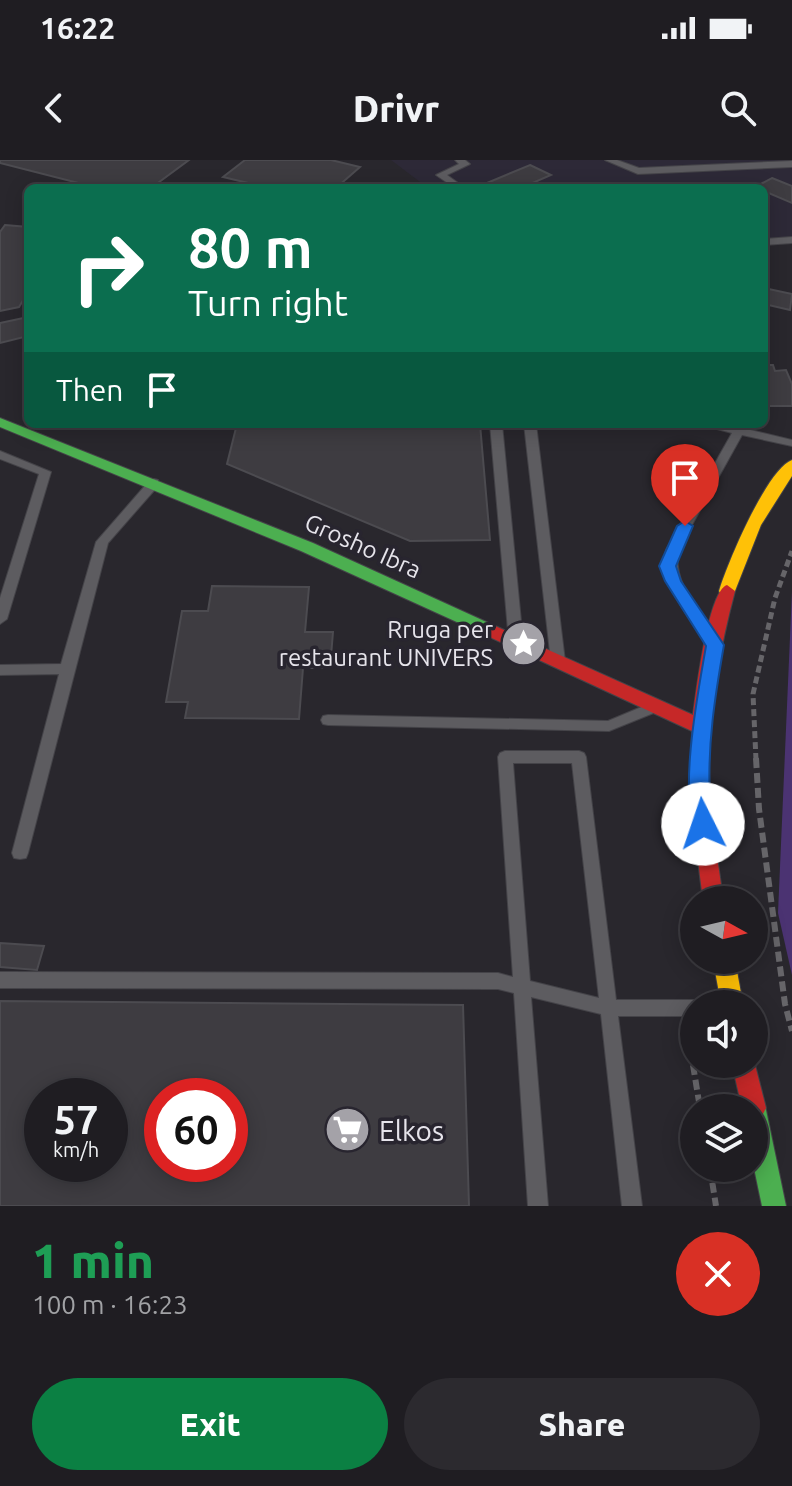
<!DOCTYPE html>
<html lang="en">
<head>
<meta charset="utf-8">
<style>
  body { margin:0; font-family:Ubuntu,sans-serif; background:#2c2a2f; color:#f1f3f6; height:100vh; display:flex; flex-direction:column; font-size:30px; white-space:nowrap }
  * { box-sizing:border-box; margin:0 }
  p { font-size:26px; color:#a1a2a5 }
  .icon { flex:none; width:44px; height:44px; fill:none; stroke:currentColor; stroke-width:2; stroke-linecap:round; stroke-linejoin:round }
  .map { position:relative; height:1046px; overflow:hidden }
  .panel { display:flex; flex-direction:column; background:#1f1d22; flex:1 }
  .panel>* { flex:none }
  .banner { position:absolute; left:24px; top:24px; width:744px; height:244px; border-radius:12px; box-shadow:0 4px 20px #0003,0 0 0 2px #3c3b40; background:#0b6e4f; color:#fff; overflow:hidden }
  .needle { width:52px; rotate:98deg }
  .fabs { position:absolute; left:680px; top:726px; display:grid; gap:16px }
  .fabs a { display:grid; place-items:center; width:88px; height:88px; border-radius:50%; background:#1f1d22; box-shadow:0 4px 20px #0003,0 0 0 2px #3c3b40; font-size:40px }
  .speed { position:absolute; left:24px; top:918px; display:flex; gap:16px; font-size:40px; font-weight:700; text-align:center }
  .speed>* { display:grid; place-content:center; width:104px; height:104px; border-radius:50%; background:#1f1d22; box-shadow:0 4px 20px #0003,0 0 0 2px #3c3b40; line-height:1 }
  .speed small { font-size:20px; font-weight:400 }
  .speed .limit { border:12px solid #d22; background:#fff; color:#111 }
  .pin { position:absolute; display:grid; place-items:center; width:68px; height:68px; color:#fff; margin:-82px -34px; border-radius:50% 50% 50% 0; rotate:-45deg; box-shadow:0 0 8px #0007 }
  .pin .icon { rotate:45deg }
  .me { position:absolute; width:88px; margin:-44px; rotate:356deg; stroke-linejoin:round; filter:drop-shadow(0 0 6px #0008) }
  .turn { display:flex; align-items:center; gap:28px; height:168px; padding:0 32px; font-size:36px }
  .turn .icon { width:104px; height:104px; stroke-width:2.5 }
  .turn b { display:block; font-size:56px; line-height:68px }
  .then { display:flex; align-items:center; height:76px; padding:0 32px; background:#0003; gap:16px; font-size:30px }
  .round { display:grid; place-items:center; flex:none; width:84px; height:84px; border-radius:42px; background:#2c2a2f }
  .headline { display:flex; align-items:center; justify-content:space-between; height:136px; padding:0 32px }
  h1 { font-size:48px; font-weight:800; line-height:60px; color:#1e9e55 }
  .cta { display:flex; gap:16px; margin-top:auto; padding:16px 32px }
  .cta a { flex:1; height:92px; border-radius:48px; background:#0b8043; color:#fff; font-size:32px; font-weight:800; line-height:92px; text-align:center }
  .cta a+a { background:#2c2a2f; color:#f1f3f6 }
  .status { display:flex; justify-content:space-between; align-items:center; height:56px; padding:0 40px; background:#1f1d22; direction:ltr }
  .status svg { height:22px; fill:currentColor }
  header { display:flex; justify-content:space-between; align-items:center; height:104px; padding:0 32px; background:#1f1d22; font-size:36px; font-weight:800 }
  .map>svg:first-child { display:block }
  .built { fill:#2d2937 }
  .green { fill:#4b3372 }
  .building { fill:#3e3c41; stroke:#4c4b50; stroke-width:2; fill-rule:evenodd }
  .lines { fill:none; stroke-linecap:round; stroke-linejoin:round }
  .lane-casing { stroke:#444348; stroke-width:2 }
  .fast-casing { stroke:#444348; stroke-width:2 }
  .slow-casing { stroke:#444348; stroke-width:2 }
  .jam-casing { stroke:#444348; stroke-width:2 }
  .path-far1 { stroke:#666569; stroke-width:5; stroke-dasharray:7 4; stroke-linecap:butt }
  .path { stroke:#666569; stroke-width:6; stroke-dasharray:10 5; stroke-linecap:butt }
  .lane { fill:#5d5c60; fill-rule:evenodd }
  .fast { fill:#4caf50; fill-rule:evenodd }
  .slow { fill:#ffc107; fill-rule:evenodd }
  .jam { fill:#c62828; fill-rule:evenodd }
  .route { fill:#1a73e8; stroke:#114b97; stroke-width:2 }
  .labels { text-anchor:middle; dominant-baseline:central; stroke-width:7; stroke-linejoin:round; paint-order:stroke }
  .street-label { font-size:24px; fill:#e6e4eb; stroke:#28252f }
  .poi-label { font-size:24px; fill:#e6e4eb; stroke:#28252f; text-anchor:end }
  .near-poi-label { font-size:28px; fill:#e6e4eb; stroke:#28252f; text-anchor:start }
</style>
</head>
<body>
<div class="status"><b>16:22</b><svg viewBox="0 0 49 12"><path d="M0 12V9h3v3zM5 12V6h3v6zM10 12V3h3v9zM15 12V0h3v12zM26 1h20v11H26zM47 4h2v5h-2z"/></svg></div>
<header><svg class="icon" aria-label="back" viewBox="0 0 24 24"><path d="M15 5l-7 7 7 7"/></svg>Drivr<svg class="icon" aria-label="search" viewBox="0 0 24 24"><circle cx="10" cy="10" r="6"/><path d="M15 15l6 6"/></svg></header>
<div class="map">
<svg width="792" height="1046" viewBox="0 0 792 1046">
  <rect width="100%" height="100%" fill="#29272d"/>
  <polygon class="built" points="391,0 792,0 792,82 764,84 764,28 428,28"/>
  <polygon class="green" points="792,431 792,815 778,753"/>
  <g class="building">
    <polygon points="0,0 189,0 151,28 98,28 0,3"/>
    <polygon points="245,0 331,0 360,7 336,28 269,28 223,17"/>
    <polygon points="530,5 551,15 521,28 475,28"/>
    <polygon points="772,18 792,26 792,43 764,31 764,28 755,27"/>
    <polygon points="5,65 28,67 28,132 19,147 0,151 0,72"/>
    <polygon points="764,128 792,134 790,150 764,144"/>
    <polygon points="28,157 28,176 0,183 0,163"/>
    <polygon points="764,205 773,205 775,211 786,210 792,224 792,246 764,246"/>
    <polygon points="237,264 480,264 490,380 410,381 227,304"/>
    <polygon points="212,426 309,427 305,472 333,472 330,508 303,508 299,559 185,558 188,542 166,542 182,451 208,451"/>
    <polygon points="0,783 44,786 37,810 0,807"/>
    <path d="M0,841l463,4 6,201h-469zM42,936h68v68h-68zM162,936h68v68h-68z"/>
  </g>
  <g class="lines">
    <defs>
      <g id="lane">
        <polygon points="455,0 465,0 470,4 447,15 465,28 455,28 436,15 459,4"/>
        <polygon points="605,0 617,0 639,8 792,1 792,7 638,14"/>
        <polygon points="792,77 792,83 764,85 764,79"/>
        <polygon points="490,264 502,264 523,482 516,487 509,482"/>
        <polygon points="524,264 536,264 565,501 558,506 551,501"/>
        <path d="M704,264h21l67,16v6l-50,-11 -64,115c-5,34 19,56 36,83l-7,5 -5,-2c-18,-26 -42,-52 -36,-86l66,-117 -26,-7z"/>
        <polygon points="0,291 51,312 7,459 0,464 0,438 39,314 0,299"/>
        <polygon points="154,319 158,320 158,326 108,383 28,693 26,698 20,699 14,698 12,693 59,514 0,515 0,505 61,504 96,382 150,320"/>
        <polygon points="651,543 656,544 658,548 656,552 609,571 328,565 323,564 321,560 323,556 328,555 608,561"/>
        <path d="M505,591h74l5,2 2,4 30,243h78l7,4h-7v12h-76l24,190h-20l-21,-192 -70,-17 17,209h-20l-14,-213 -16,-4 -498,-1v-16l498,1 15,4 -15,-220 2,-4zM513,603h59l27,235 -69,-17z"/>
      </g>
      <g id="fast">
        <polygon points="0,258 313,383 493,465 496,469 487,475 481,473 301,391 0,267"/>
        <polygon points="754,939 762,942 766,950 786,1046 762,1046 754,1008 754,948 743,948 746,942"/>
      </g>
      <g id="slow">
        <path d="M792,300v16l-31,49 -26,66 -8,6 -6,-2 -2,-4c8,-27 48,-122 73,-131z"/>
        <polygon points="713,800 735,800 743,844 721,844"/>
      </g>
      <g id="jam">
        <path d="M727,425l8,6c-18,67 -29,136 -25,206 2,34 9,69 13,103h-20l-13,-103 2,-66 -211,-98 -3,-4 9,-6 6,2 200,90c3,-21 15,-124 34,-130z"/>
        <polygon points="754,901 766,948 762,956 754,959 754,948 742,948 732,904 754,904"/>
      </g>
    </defs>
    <use href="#lane" class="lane-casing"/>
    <use href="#fast" class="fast-casing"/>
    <use href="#slow" class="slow-casing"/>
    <use href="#jam" class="jam-casing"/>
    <polyline class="path-far1" points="756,600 753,534 775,438 792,391"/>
    <g class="path">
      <polyline points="756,598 759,649 785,844 792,871"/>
      <polyline points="693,905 700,948"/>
      <polyline points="710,1008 716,1046"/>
    </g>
    <use href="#lane" class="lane"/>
    <use href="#fast" class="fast"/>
    <use href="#slow" class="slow"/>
    <use href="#jam" class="jam"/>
  </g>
  <path class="route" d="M685,361l8,5 -17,40 5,15 43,64c-9,51 -17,101 -14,153 1,11 6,21 1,31h-15c-18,-36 3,-142 10,-183l-41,-65 -6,-15 18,-40z"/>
  <defs>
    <symbol id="sight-disc" viewBox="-11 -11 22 22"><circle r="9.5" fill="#a4a2a8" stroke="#28252f"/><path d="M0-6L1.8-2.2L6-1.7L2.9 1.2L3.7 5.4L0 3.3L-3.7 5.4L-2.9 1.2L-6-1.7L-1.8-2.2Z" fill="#fff"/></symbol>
    <symbol id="supermarket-disc" viewBox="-11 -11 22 22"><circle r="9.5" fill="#a4a2a8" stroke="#28252f"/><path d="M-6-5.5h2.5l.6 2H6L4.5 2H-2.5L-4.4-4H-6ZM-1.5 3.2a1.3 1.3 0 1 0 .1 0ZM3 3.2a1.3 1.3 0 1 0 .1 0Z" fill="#fff"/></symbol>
  </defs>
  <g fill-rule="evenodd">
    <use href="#sight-disc" x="498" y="458" width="51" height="51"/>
    <use href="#supermarket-disc" x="322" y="944" width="51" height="51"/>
  </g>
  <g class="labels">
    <g class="street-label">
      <text transform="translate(363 386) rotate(24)">Grosho Ibra</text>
    </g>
    <g class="poi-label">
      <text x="493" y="469">Rruga per<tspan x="493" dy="28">restaurant UNIVERS</tspan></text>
    </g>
    <g class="near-poi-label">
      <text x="379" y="970">Elkos</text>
    </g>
  </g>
</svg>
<div class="fabs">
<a><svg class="needle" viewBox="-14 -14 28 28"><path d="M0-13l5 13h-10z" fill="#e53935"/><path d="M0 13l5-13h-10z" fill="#a1a2a5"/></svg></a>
<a><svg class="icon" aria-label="sound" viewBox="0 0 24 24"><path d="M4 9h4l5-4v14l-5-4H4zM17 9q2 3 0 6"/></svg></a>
<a><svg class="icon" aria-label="layers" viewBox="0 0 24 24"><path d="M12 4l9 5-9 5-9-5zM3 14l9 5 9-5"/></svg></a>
</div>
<div class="speed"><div>57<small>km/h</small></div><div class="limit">60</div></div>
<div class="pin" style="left:685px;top:366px;background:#d93025"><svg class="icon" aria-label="arrive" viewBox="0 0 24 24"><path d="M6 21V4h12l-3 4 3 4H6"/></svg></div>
<svg class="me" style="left:703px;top:664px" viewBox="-20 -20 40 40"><circle r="19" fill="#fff"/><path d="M0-13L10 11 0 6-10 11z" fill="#1a73e8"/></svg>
<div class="banner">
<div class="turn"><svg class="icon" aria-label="right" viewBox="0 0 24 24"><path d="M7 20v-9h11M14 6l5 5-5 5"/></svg><div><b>80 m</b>Turn right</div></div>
<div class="then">Then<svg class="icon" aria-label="arrive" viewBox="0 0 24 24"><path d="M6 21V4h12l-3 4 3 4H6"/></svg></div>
</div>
</div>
<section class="panel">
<div class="headline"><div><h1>1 min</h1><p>100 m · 16:23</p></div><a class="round" style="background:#d93025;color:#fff"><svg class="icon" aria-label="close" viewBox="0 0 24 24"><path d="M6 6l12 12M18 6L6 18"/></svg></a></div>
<div class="cta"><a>Exit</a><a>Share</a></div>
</section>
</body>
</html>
